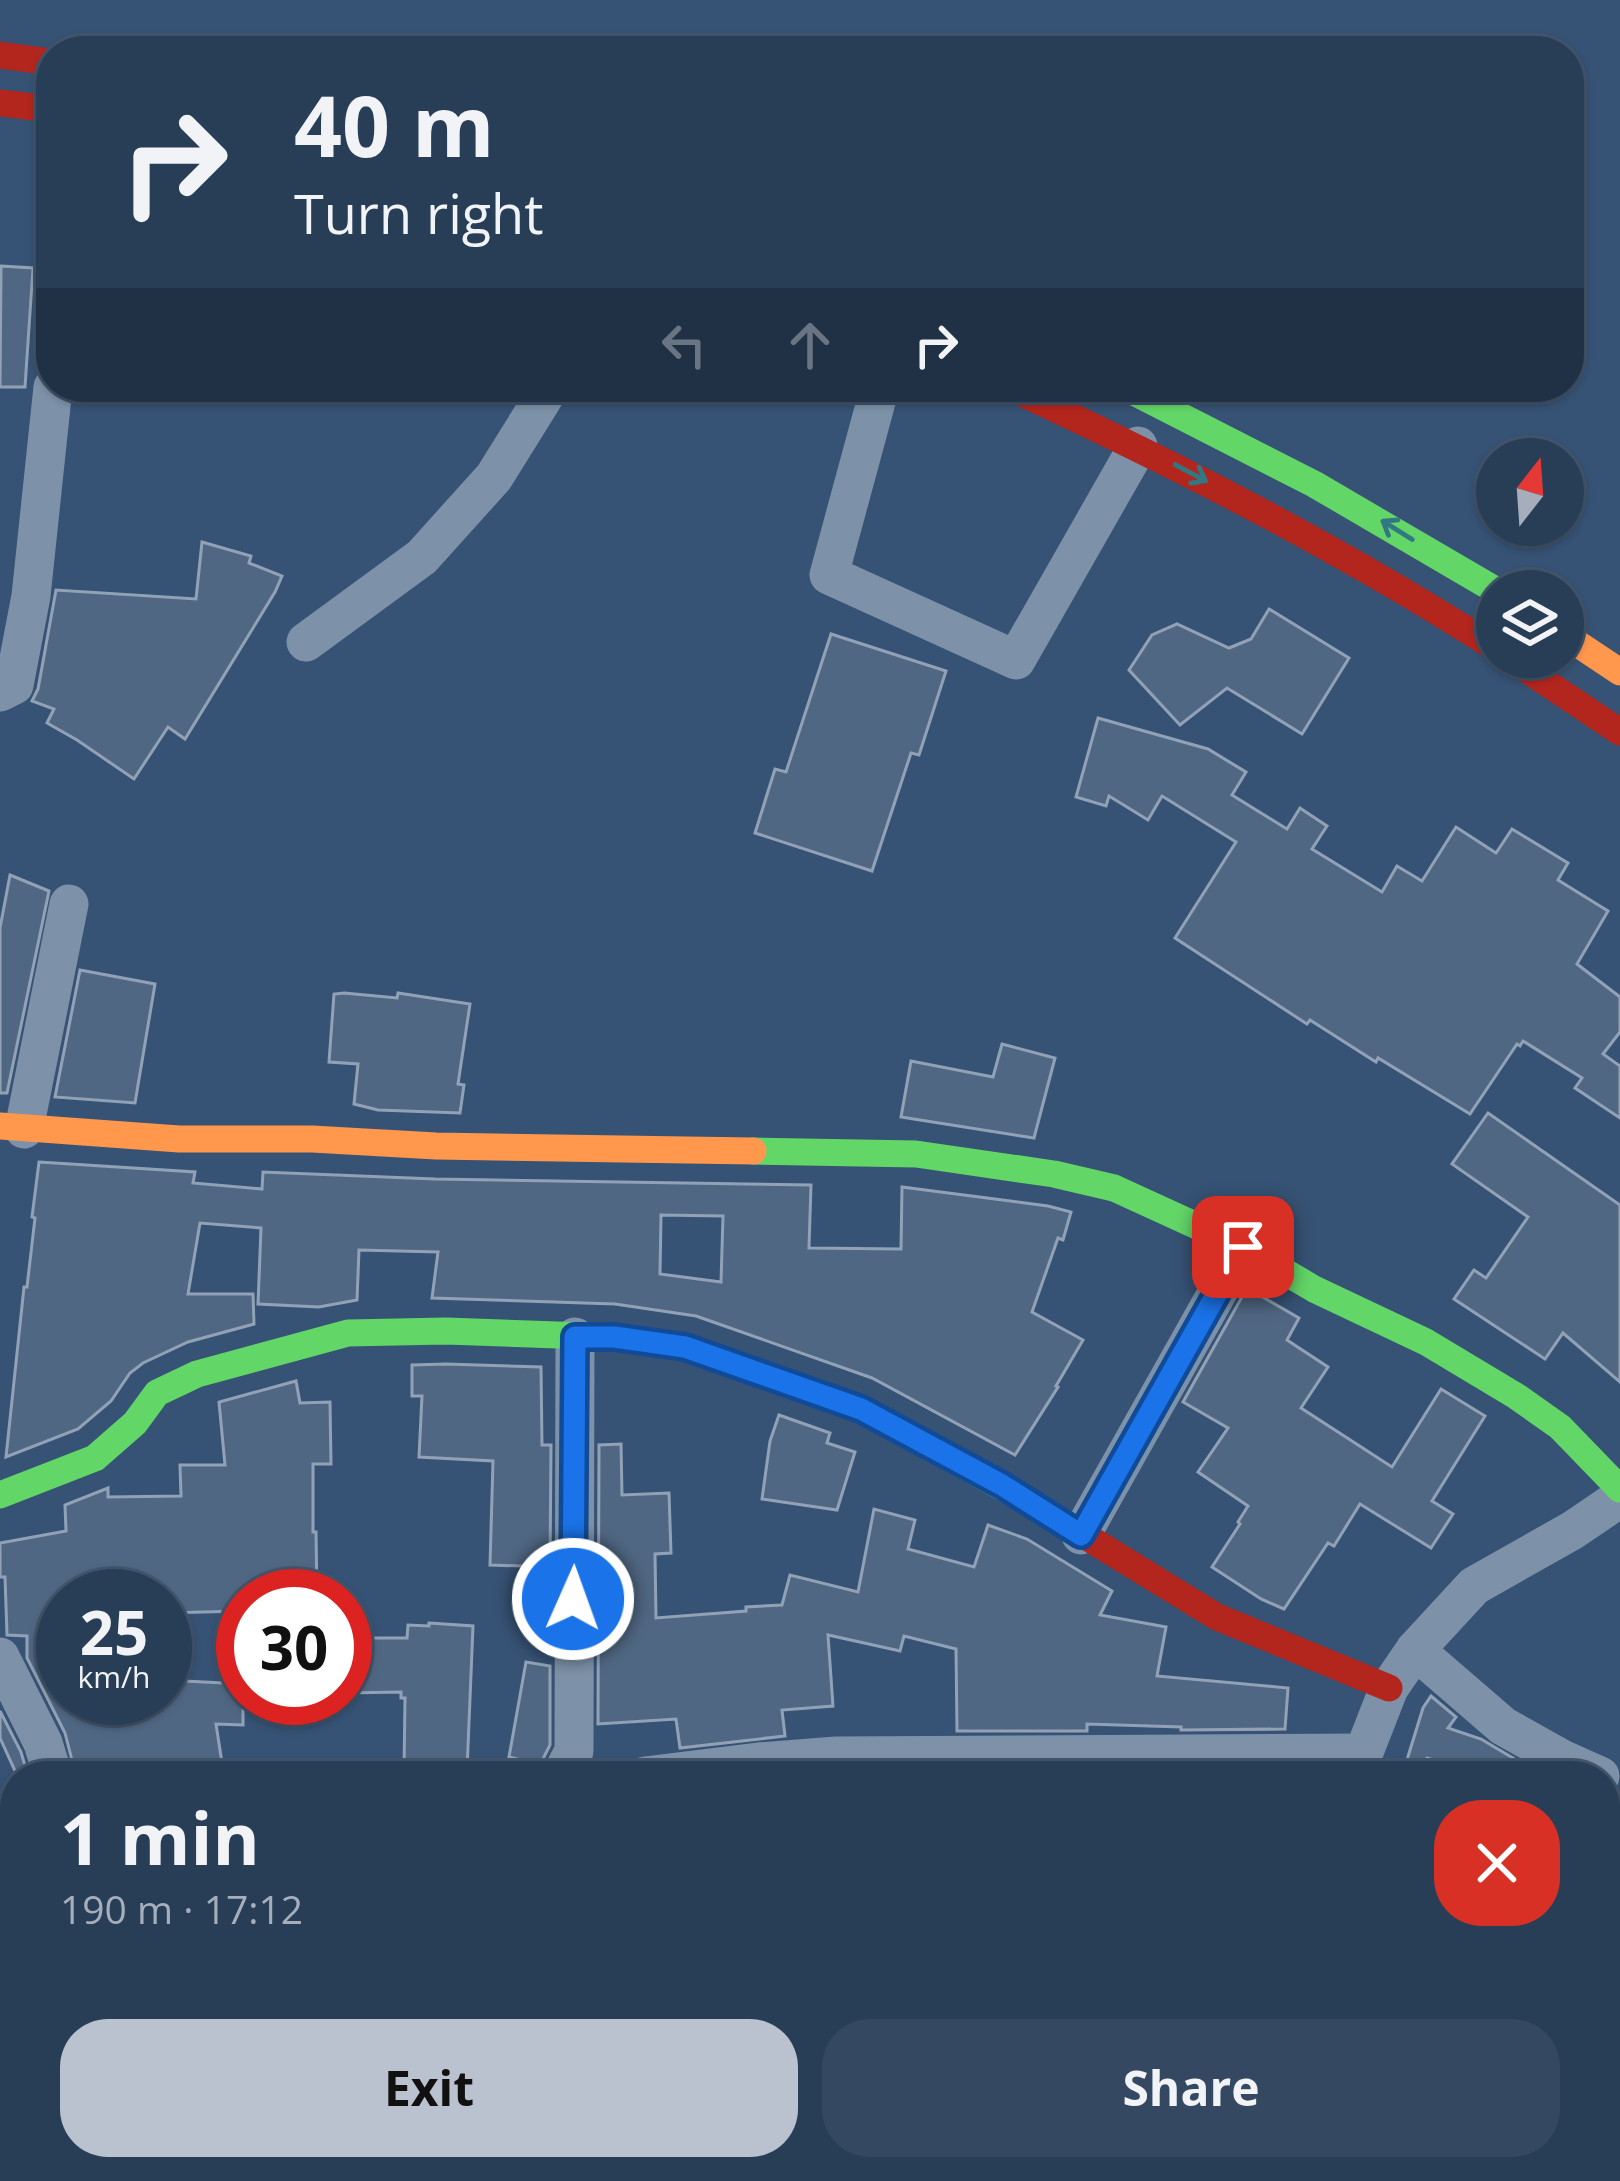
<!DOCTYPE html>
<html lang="en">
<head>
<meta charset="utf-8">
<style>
  body { margin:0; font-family:"Open Sans",sans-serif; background:#344961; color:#f1f3f6; height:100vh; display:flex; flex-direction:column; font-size:45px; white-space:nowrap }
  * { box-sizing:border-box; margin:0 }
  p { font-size:39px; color:#a5aeba }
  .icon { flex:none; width:66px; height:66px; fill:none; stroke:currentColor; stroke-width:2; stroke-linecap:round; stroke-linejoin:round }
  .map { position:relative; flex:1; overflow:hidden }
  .details { position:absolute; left:0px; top:1761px; width:1620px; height:420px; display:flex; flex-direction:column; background:#283e57; border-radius:48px 48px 0 0; box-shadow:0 3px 9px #0004,0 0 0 3px #44576d }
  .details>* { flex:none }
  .hud { position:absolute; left:36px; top:36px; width:1548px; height:366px; border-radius:48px; box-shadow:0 3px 9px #0004,0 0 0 3px #44576d; background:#283e57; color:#f1f3f6; overflow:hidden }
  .needle { width:78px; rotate:17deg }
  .buttons { position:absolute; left:1476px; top:438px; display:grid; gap:24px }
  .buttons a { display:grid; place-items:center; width:108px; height:108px; border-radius:50%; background:#283e57; box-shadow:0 3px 9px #0004,0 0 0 3px #44576d; font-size:60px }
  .speed { position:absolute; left:36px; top:1569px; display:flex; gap:24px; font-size:60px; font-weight:700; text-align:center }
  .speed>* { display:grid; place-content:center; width:156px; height:156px; border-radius:50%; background:#283e57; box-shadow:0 3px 9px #0004,0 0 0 3px #44576d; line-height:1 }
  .speed small { font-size:30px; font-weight:400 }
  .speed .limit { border:18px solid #d22; background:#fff; color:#111 }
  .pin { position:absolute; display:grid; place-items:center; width:102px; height:102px; color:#fff; margin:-51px; border-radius:24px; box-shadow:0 6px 18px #0006 }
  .me { position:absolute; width:132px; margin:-66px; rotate:2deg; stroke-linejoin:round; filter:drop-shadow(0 0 9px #0008) }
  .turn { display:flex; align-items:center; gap:42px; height:252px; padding:0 60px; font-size:54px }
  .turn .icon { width:156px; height:156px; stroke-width:2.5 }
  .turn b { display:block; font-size:84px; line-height:102px }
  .lanes { display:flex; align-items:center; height:114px; padding:0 60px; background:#0003; justify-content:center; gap:60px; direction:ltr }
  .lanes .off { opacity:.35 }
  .round { display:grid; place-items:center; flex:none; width:126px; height:126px; border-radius:48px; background:#344961 }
  .head { display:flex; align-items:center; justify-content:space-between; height:204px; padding:0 60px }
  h1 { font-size:72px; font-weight:700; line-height:90px }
  .primary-button { display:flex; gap:24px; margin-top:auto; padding:24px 60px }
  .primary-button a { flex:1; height:138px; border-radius:48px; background:#b9c2ce; color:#111; font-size:48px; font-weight:700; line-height:138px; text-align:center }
  .primary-button a+a { background:#344961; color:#f1f3f6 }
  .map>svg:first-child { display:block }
  .building { fill:#506783; stroke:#92a2b6; stroke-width:3; fill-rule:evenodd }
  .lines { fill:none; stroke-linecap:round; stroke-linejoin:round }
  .street { stroke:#7d92a8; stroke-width:39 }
  .fast { stroke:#63d668; stroke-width:27 }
  .slow { stroke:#ff974d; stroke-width:27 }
  .jam { stroke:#b3261e; stroke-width:27 }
  .oneway { stroke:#317883 }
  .route-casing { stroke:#114b97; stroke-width:30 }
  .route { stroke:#1a73e8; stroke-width:21 }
</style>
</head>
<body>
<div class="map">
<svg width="1620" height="2181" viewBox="0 0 1620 2181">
  <rect width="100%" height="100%" fill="#365274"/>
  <g class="building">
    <polygon points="1,266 33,268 25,387 0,387"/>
    <polygon points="202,542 251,556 249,563 282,576 275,592 185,739 168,727 134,779 77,740 47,723 54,709 32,701 38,689 56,590 196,599"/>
    <polygon points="1269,609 1349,658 1302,734 1227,688 1180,725 1129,670 1152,635 1177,624 1229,648 1251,639"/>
    <polygon points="831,634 946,671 919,755 911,753 872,871 755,833 775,769 786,772"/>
    <polygon points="1098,718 1208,749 1246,772 1232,795 1287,829 1300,808 1327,826 1312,849 1382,892 1397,866 1422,881 1456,827 1496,853 1512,829 1568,863 1558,880 1608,911 1577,964 1620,997 1620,1032 1603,1054 1620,1066 1620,1118 1575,1088 1582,1078 1523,1041 1520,1046 1517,1044 1470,1114 1378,1058 1376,1062 1310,1020 1307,1024 1175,938 1236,842 1162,796 1148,820 1109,796 1106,806 1076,797"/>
    <polygon points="10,875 49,891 7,1093 0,1093 0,928"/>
    <polygon points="80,970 155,984 135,1103 55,1097"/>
    <polygon points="344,993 397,998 398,993 470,1004 458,1084 464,1085 460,1113 378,1110 354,1104 358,1064 329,1062 334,994"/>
    <polygon points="1002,1044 1055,1058 1034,1138 901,1117 911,1061 993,1077"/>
    <polygon points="1488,1113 1620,1205 1620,1382 1563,1333 1545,1359 1454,1299 1474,1270 1486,1278 1528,1217 1452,1164"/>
    <path d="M39,1162l156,10 -2,11 69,6 1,-17 172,7 376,6 -2,63 92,1 1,-62 146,19 23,6 -8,28 -5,-2 -26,74 51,28 -27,46 2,1 -43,68 -143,-77 -176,-62 -81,-12 -183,-6 6,-46 -79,-2 -2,50 -38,7 -61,-3 3,-76 -61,-5 -12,71h65l1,30 -66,18 -45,21 -13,10 -19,28 -33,28 -72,28 18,-170h3l8,-69 -3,-1zM661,1215l62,1 -2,66 -61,-8z"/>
    <polygon points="1247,1288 1299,1318 1287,1340 1328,1367 1301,1408 1392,1467 1441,1389 1485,1416 1432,1501 1453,1514 1431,1548 1360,1504 1334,1546 1328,1543 1284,1609 1261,1599 1212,1567 1240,1524 1238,1522 1248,1506 1198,1472 1228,1428 1183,1402"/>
    <polygon points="446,1364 541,1367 542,1445 551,1445 550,1567 490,1565 493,1461 419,1457 422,1396 412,1396 412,1365"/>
    <polygon points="296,1381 300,1403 330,1402 331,1464 313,1464 313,1532 316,1532 317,1596 243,1596 243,1611 165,1613 165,1596 63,1596 63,1698 165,1698 165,1680 243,1684 243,1725 216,1724 224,1776 76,1776 65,1733 27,1658 27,1636 7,1635 5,1577 0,1577 0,1543 66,1531 65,1505 108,1488 108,1497 181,1496 180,1465 225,1465 219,1402"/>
    <polygon points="779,1415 830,1433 827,1443 855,1452 837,1510 762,1499 770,1441"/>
    <polygon points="621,1444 622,1495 669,1493 671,1553 655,1554 656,1618 746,1611 746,1607 782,1605 790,1575 858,1592 874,1509 915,1520 908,1549 974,1567 988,1525 1027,1539 1112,1591 1100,1615 1166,1627 1157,1676 1288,1688 1285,1729 1181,1730 1181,1727 1087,1724 1087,1731 957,1731 956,1649 904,1636 900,1651 828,1635 833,1706 782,1710 785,1736 680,1748 676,1719 598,1724 599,1445"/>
    <polygon points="429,1623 473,1626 467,1771 404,1771 405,1698 401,1698 401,1692 345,1693 345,1638 407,1638 408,1625 429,1626"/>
    <polygon points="526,1662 550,1666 550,1745 540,1765 509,1757"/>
    <polygon points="1431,1696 1456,1717 1448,1728 1481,1739 1543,1776 1444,1776 1447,1764 1427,1758 1415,1776 1402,1776 1423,1708"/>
    <polygon points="0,1711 21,1752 26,1769 16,1773 0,1738"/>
  </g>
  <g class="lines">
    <g class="street">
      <polyline points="880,387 829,575 1016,660 1138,446"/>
      <polyline points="306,642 422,557 494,477 550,387"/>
      <polyline points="0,692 14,685 31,596 53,387"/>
      <polyline points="24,1129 69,904"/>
      <polyline points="1081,1535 1243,1247"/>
      <polyline points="1415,1650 1503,1726 1562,1759 1600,1776"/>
      <polyline points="0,1657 43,1743 53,1776"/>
      <polyline points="1355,1775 1389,1688 1415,1650 1474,1586 1573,1530 1620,1498"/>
      <polyline points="561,1776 574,1751 575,1337"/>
      <polyline points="645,1776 758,1762 836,1756 1363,1753"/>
      <polyline points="0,1987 15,1985"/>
      <polyline points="1605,2036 1620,2036"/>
      <polyline points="442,2166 444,2181"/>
      <polyline points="1293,2174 1334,2181"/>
      <polyline points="14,2181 7,2116 15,2104"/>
      <polyline points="1605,2181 1620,2115"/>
    </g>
    <g class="fast">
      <polyline points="1124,387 1314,484 1497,591"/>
      <polyline points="753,1151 916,1154 1054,1174 1114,1188 1243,1247 1314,1289 1426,1342 1516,1396 1560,1427 1620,1489"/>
      <polyline points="0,1495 95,1458 135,1423 157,1393 197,1374 348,1333 446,1331 614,1337 685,1347 861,1409 1038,1507"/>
    </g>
    <g class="slow">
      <polyline points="1563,634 1620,672"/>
      <polyline points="0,1126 179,1139 312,1139 436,1146 753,1151"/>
    </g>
    <g class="jam">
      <polyline points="0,55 51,62"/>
      <polyline points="0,103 51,109"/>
      <path d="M1009,387c168,78 332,162 488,262"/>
      <polyline points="1508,657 1620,732"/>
      <polyline points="1038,1507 1217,1617 1389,1688"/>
    </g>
  </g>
  <defs><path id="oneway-shaft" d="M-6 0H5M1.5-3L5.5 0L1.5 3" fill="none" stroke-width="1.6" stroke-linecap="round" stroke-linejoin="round" transform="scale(3)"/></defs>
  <g class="oneway">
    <use href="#oneway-shaft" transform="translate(1191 473) rotate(28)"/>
    <use href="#oneway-shaft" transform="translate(1397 530) rotate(-148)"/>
  </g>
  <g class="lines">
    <defs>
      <polyline id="route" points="573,1599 575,1337 614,1337 685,1347 861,1409 1002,1485 1081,1535 1243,1247"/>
    </defs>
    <use href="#route" class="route-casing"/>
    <use href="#route" class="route"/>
  </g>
</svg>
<div class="buttons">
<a><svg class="needle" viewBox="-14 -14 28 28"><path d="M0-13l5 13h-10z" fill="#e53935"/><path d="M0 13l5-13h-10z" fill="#a5aeba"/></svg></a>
<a><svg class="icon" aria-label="layers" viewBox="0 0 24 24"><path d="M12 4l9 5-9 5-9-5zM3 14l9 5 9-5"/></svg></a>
</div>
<div class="speed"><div>25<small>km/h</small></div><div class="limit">30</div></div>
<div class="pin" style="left:1243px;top:1247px;background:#d93025"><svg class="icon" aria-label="arrive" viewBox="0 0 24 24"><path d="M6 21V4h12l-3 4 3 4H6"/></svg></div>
<svg class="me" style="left:573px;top:1599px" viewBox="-20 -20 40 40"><circle r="17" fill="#1a73e8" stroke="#fff" stroke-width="3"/><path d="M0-11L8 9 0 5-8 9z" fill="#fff"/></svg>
<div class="hud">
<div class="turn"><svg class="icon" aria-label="right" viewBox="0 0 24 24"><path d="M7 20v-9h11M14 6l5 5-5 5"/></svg><div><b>40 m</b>Turn right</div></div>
<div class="lanes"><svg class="icon off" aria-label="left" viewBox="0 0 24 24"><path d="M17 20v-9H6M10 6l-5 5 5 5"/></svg><svg class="icon off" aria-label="ahead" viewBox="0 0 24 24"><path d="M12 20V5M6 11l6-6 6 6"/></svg><svg class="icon" aria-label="right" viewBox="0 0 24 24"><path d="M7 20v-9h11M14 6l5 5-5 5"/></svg></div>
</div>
<section class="details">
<div class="head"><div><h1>1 min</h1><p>190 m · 17:12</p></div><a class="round" style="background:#d93025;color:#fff"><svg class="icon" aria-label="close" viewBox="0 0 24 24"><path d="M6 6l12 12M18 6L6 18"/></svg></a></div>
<div class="primary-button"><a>Exit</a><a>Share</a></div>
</section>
</div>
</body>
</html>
